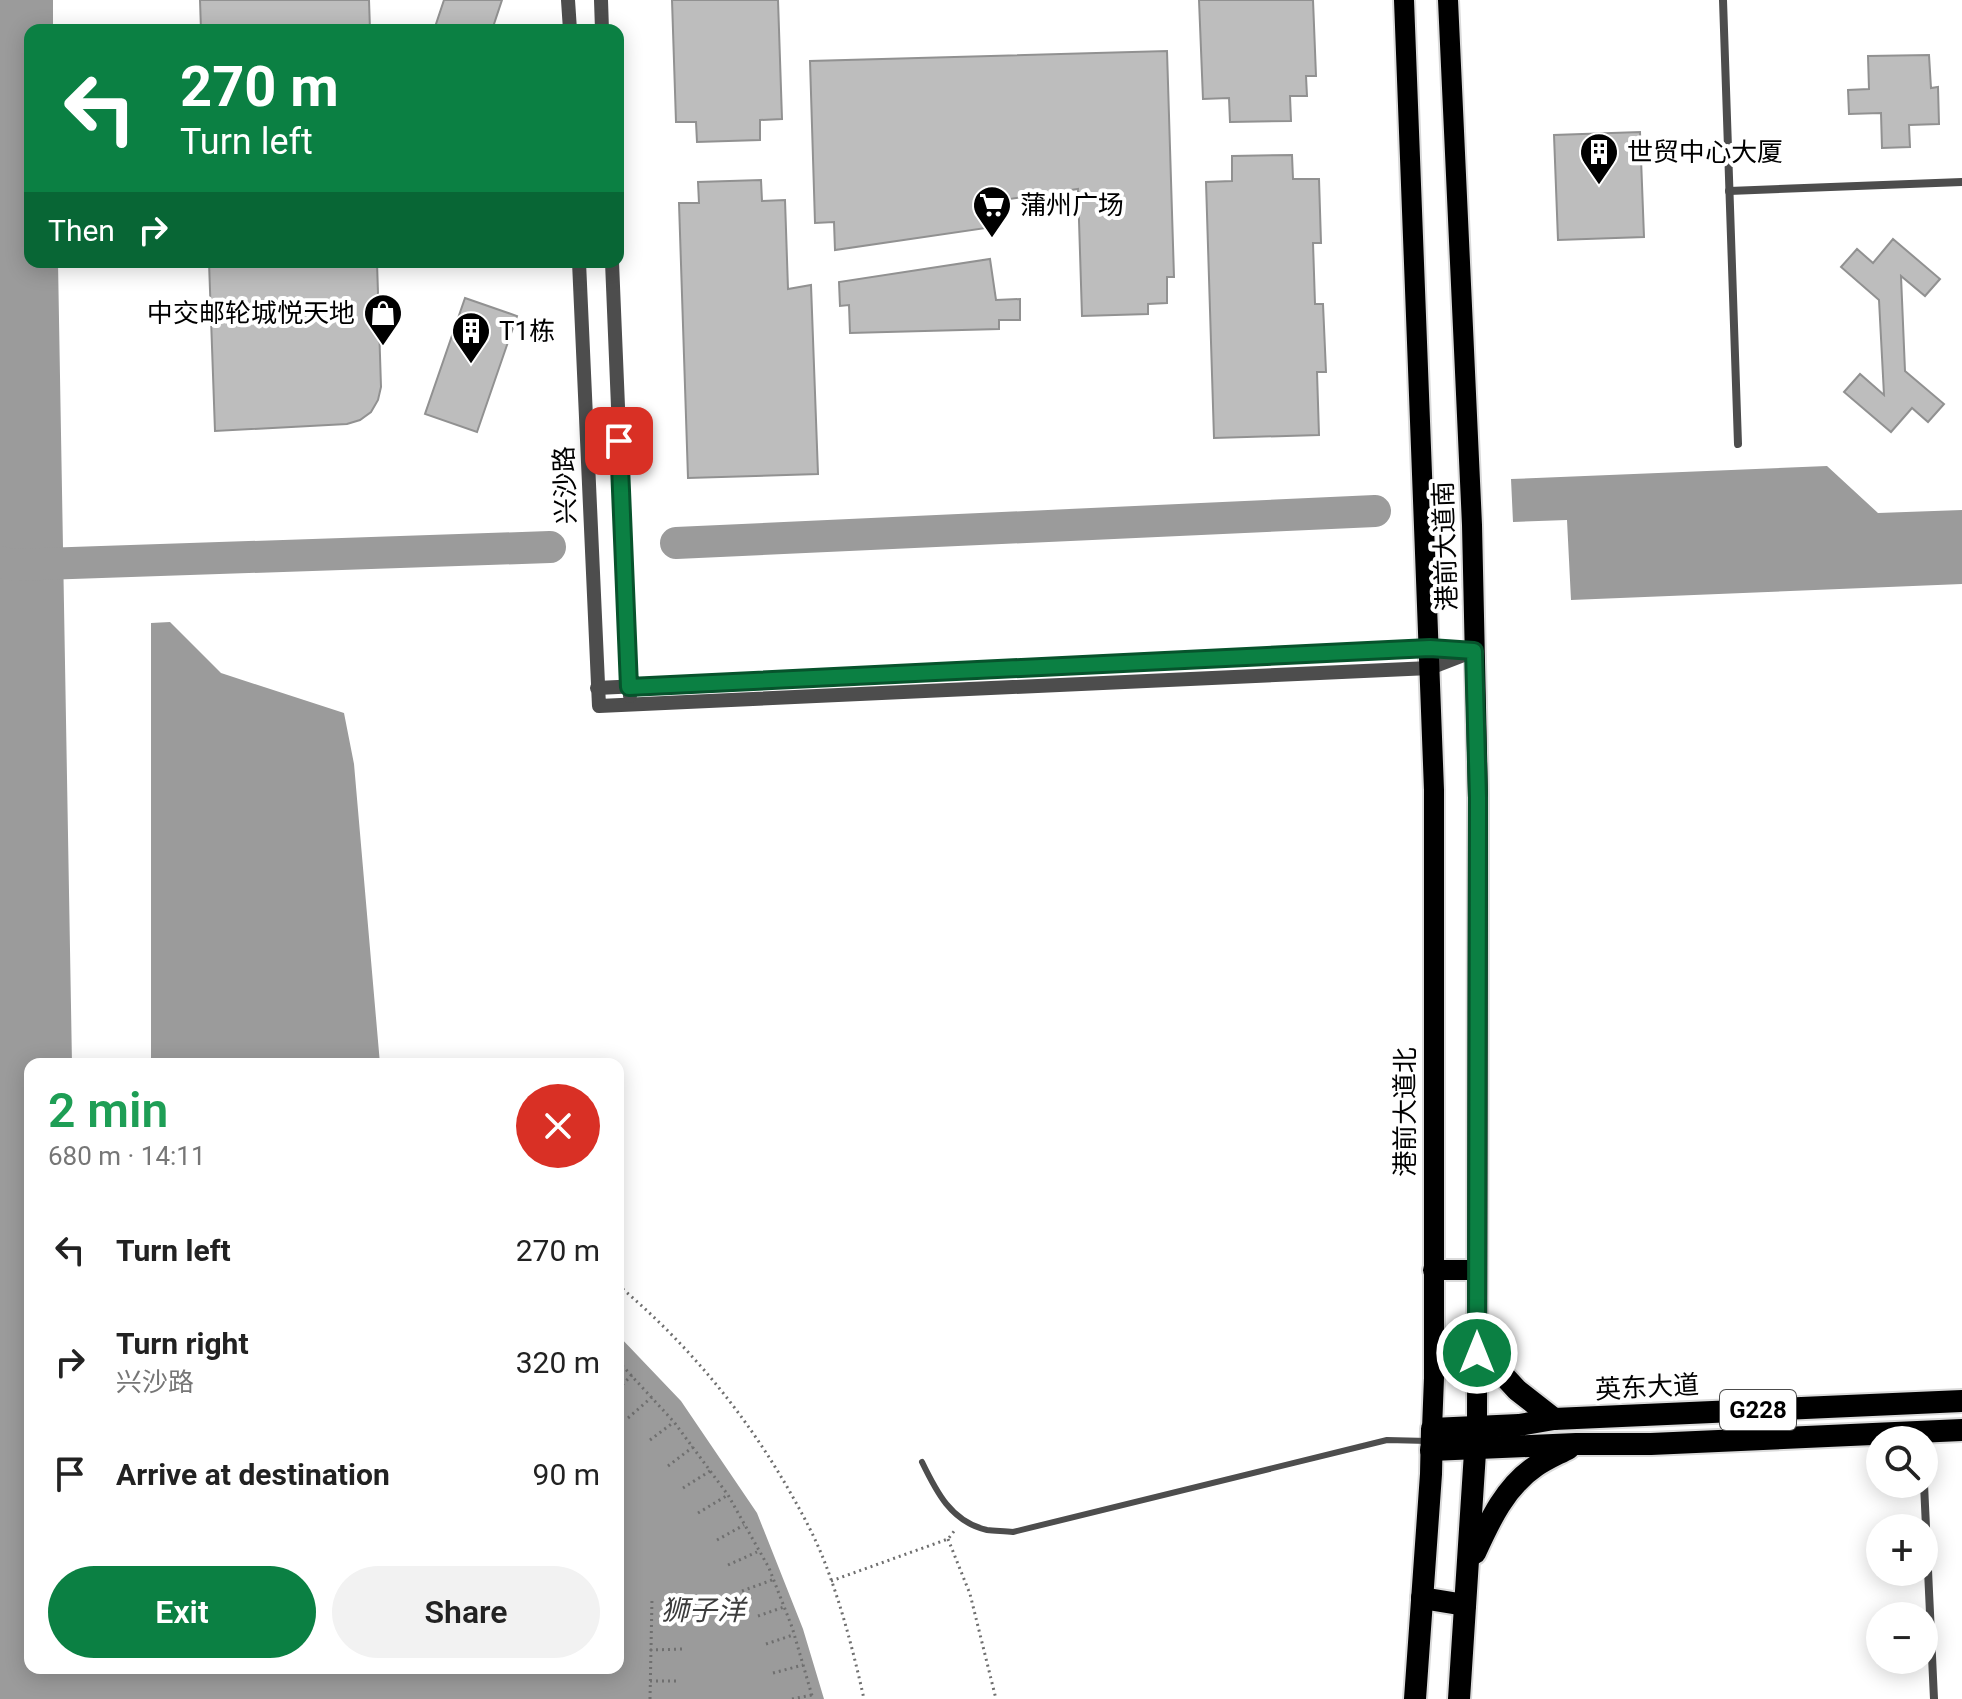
<!DOCTYPE html>
<html lang="en">
<head>
<meta charset="utf-8">
<style>
  body { margin:0; font-family:Roboto,"Noto Sans SC",sans-serif; background:#f2f2f2; color:#222; height:100vh; display:flex; flex-direction:column; font-size:30px; white-space:nowrap }
  * { box-sizing:border-box; margin:0 }
  p { font-size:26px; color:#767676 }
  .icon { flex:none; width:44px; height:44px; fill:none; stroke:currentColor; stroke-width:2; stroke-linecap:round; stroke-linejoin:round }
  .map { position:relative; flex:1; overflow:hidden }
  .panel { position:absolute; left:24px; top:1058px; width:600px; height:616px; display:flex; flex-direction:column; background:#fff; border-radius:16px; box-shadow:0 4px 20px #0003 }
  .panel>* { flex:none }
  .banner { position:absolute; left:24px; top:24px; width:600px; height:244px; border-radius:16px; box-shadow:0 4px 20px #0003; background:#0b8043; color:#fff; overflow:hidden }
  .fabs { position:absolute; left:1866px; top:1426px; display:grid; gap:16px }
  .fabs a { display:grid; place-items:center; width:72px; height:72px; border-radius:50%; background:#fff; box-shadow:0 4px 20px #0003; font-size:40px }
  .pin { position:absolute; display:grid; place-items:center; width:68px; height:68px; color:#fff; margin:-34px; border-radius:16px; box-shadow:0 4px 12px #0006 }
  .me { position:absolute; width:88px; margin:-44px; rotate:0deg; stroke-linejoin:round; filter:drop-shadow(0 0 6px #0008) }
  .turn { display:flex; align-items:center; gap:28px; height:168px; padding:0 24px; font-size:36px }
  .turn .icon { width:104px; height:104px; stroke-width:2.5 }
  .turn b { display:block; font-size:56px; line-height:68px }
  .then { display:flex; align-items:center; height:76px; padding:0 24px; background:#0003; gap:16px; font-size:30px }
  .round { display:grid; place-items:center; flex:none; width:84px; height:84px; border-radius:42px; background:#f2f2f2 }
  .headline { display:flex; align-items:center; justify-content:space-between; height:136px; padding:0 24px }
  h1 { font-size:48px; font-weight:600; line-height:60px; color:#1e9e55 }
  .action { display:flex; gap:16px; margin-top:auto; padding:16px 24px }
  .action a { flex:1; height:92px; border-radius:48px; background:#0b8043; color:#fff; font-size:32px; font-weight:600; line-height:92px; text-align:center }
  .action a+a { background:#f2f2f2; color:#222 }
  ul { padding:0; list-style:none }
  li { display:flex; align-items:center; gap:24px; height:112px; padding:0 24px }
  li div { flex:1 }
  li b { display:block; font-size:30px }
  li em { font-style:normal }
  .map>svg:first-child { display:block }
  .water { fill:#9b9b9b }
  .pier { fill:#fff }
  .lines { fill:none; stroke-linecap:round; stroke-linejoin:round }
  .river { stroke:#9b9b9b; stroke-width:32 }
  .building { fill:#bdbdbd; stroke:#919191; stroke-width:2 }
  .primary-casing { stroke:#dbdbdb; stroke-width:24 }
  .trunk-casing { stroke:#dbdbdb; stroke-width:26 }
  .path { stroke:#6f6f6f; stroke-width:3; stroke-dasharray:2 4; stroke-linecap:butt }
  .service { stroke:#4d4d4d; stroke-width:6 }
  .minor { stroke:#4d4d4d; stroke-width:8 }
  .tertiary { stroke:#4d4d4d; stroke-width:14 }
  .primary { stroke:#000; stroke-width:20 }
  .trunk { stroke:#000; stroke-width:22 }
  .route-casing { stroke:#07532c; stroke-width:20 }
  .route { stroke:#0b8043; stroke-width:14 }
  .labels { text-anchor:middle; dominant-baseline:central; stroke-width:8; stroke-linejoin:round; paint-order:stroke }
  .shield { fill:#fff; stroke:#4c4c4c; stroke-width:2 }
  .shield-label { font-size:24px; font-weight:bold; fill:#000 }
  .poi-label { font-size:26px; fill:#000; stroke:#fff; text-anchor:start }
  .street-label { font-size:26px; fill:#000; stroke:#fff }
  .water-label { font-size:28px; font-style:italic; fill:#3c3c3c; stroke:#fff }
</style>
</head>
<body>
<div class="map">
<svg width="1962" height="1699" viewBox="0 0 1962 1699">
  <rect width="100%" height="100%" fill="#fff"/>
  <g class="water">
    <polygon points="0,0 53,0 53,30 30,30 30,262 58,262 72,1064 30,1064 30,1668 618,1668 618,1335 681,1401 757,1513 803,1629 824,1699 0,1699"/>
    <polygon points="1827,466 1878,513 1962,510 1962,584 1571,600 1567,520 1513,522 1511,479"/>
    <polygon points="170,622 221,673 344,713 354,764 380,1064 151,1064 151,623"/>
  </g>
  <g class="pier">
    <polygon points="151,619 151,1064 147,1064 147,623"/>
    <polygon points="70,748 76,1064 74,1064"/>
  </g>
  <g class="lines">
    <g class="river">
      <polyline points="676,543 1375,511"/>
      <polyline points="0,562 13,565 550,547"/>
    </g>
  </g>
  <g class="building">
    <polygon points="200,0 369,0 370,30 201,30"/>
    <polygon points="444,0 502,0 492,30 434,30"/>
    <polygon points="672,0 778,0 782,119 760,120 760,140 697,142 696,122 676,122"/>
    <polygon points="1199,0 1313,0 1316,76 1306,76 1307,96 1290,96 1291,121 1230,122 1229,98 1203,99"/>
    <polygon points="1167,51 1174,277 1167,277 1167,303 1148,304 1148,314 1082,316 1078,189 982,203 986,228 835,250 834,222 815,223 810,61"/>
    <polygon points="1929,55 1931,88 1938,87 1939,124 1909,125 1910,147 1882,148 1881,113 1849,114 1848,90 1869,89 1868,56"/>
    <polygon points="1640,132 1644,237 1558,240 1554,135"/>
    <polygon points="1292,155 1293,179 1319,179 1321,243 1313,243 1315,304 1323,304 1326,372 1317,372 1319,435 1214,438 1206,182 1232,181 1232,156"/>
    <polygon points="761,180 762,201 785,200 788,289 811,285 818,474 688,478 679,203 699,203 698,182"/>
    <polygon points="1893,239 1940,279 1925,296 1901,276 1905,371 1944,404 1928,422 1912,408 1891,432 1844,392 1860,374 1884,395 1879,300 1841,267 1857,249 1873,263"/>
    <polygon points="990,259 996,300 1020,299 1020,320 999,320 999,329 850,333 849,305 840,306 839,282"/>
    <polygon points="209,262 377,262 381,387 378,400 371,412 360,420 347,424 215,431"/>
    <polygon points="465,298 517,316 477,432 425,414"/>
  </g>
  <g class="lines">
    <defs>
      <g id="primary">
        <polyline points="1404,0 1434,790 1434,1378 1432,1429"/>
        <polyline points="1448,0 1472,525 1478,798 1477,1427"/>
        <polyline points="1433,1270 1477,1270"/>
      </g>
      <g id="trunk">
        <polyline points="1477,1331 1505,1377 1517,1390 1554,1419"/>
        <polyline points="1431,1450 1576,1444 1651,1444 1962,1430"/>
        <path d="M1475,1553c15,-33 30,-66 61,-87 10,-7 22,-12 33,-18"/>
        <polyline points="1422,1598 1465,1605"/>
        <polyline points="1415,1699 1431,1474 1432,1429 1519,1425 1554,1419 1962,1401"/>
        <polyline points="1459,1699 1476,1437"/>
      </g>
    </defs>
    <use href="#primary" class="primary-casing"/>
    <use href="#trunk" class="trunk-casing"/>
    <g class="path">
      <path d="M618,1285c70,59 127,128 172,207 13,23 26,47 35,71 17,44 29,91 39,136"/>
      <polyline points="618,1361 674,1422 728,1495 769,1568 792,1627 813,1699"/>
      <polyline points="618,1389 632,1375"/>
      <polyline points="628,1418 652,1397"/>
      <polyline points="650,1440 674,1422"/>
      <polyline points="668,1466 693,1447"/>
      <polyline points="683,1488 710,1471"/>
      <polyline points="698,1513 728,1495"/>
      <polyline points="948,1539 970,1594 996,1699"/>
      <polyline points="717,1540 744,1525"/>
      <polyline points="728,1565 757,1552"/>
      <polyline points="831,1581 948,1539 955,1530"/>
      <polyline points="742,1591 772,1580"/>
      <polyline points="758,1616 784,1607"/>
      <polyline points="766,1644 793,1635"/>
      <polyline points="650,1650 684,1649"/>
      <polyline points="773,1673 803,1665"/>
      <polyline points="650,1681 678,1681"/>
      <polyline points="650,1699 652,1598"/>
      <polyline points="792,1699 812,1695"/>
    </g>
    <path class="service" d="M922,1462c14,29 29,60 65,68 8,1 17,1 26,2l374,-92 41,1"/>
    <g class="minor">
      <polyline points="1723,0 1738,444"/>
      <polyline points="1729,191 1962,182"/>
      <polyline points="1924,1484 1934,1699"/>
    </g>
    <g class="tertiary">
      <polyline points="568,0 570,30"/>
      <polyline points="601,0 602,30"/>
      <polyline points="579,262 599,706 1430,668 1474,651"/>
      <polyline points="612,262 630,696"/>
      <polyline points="597,688 1430,648 1468,651"/>
    </g>
    <use href="#primary" class="primary"/>
    <use href="#trunk" class="trunk"/>
  </g>
  <g class="lines">
    <defs>
      <polyline id="route" points="619,441 629,687 1409,649 1430,648 1474,651 1478,798 1477,1353"/>
    </defs>
    <use href="#route" class="route-casing"/>
    <use href="#route" class="route"/>
  </g>
  <defs>
    <symbol id="building-pin" viewBox="-11 -11 22 30"><path d="M0 17L-7.5 6A9.5 9.5 0 1 1 7.5 6Z" fill="#000" stroke="#fff"/><path d="M-4-6H4V6H1V3H-1V6H-4ZM-2.5-4.3h1.7v1.8h-1.7ZM.8-4.3h1.7v1.8H.8ZM-2.5-1h1.7V.8h-1.7ZM.8-1h1.7V.8H.8Z" fill="#fff"/></symbol>
    <symbol id="supermarket-pin" viewBox="-11 -11 22 30"><path d="M0 17L-7.5 6A9.5 9.5 0 1 1 7.5 6Z" fill="#000" stroke="#fff"/><path d="M-6-5.5h2.5l.6 2H6L4.5 2H-2.5L-4.4-4H-6ZM-1.5 3.2a1.3 1.3 0 1 0 .1 0ZM3 3.2a1.3 1.3 0 1 0 .1 0Z" fill="#fff"/></symbol>
    <symbol id="shop-pin" viewBox="-11 -11 22 30"><path d="M0 17L-7.5 6A9.5 9.5 0 1 1 7.5 6Z" fill="#000" stroke="#fff"/><path d="M-5-2.5h2.3a2.7 3.5 0 0 1 5.4 0H5L5.5 6h-11ZM-1.5-2.5h3a1.5 2.3 0 0 0-3 0Z" fill="#fff"/></symbol>
  </defs>
  <g fill-rule="evenodd">
    <use href="#building-pin" x="1577" y="130" width="44" height="60"/>
    <use href="#supermarket-pin" x="970" y="183" width="44" height="60"/>
    <use href="#shop-pin" x="361" y="291" width="44" height="60"/>
    <use href="#building-pin" x="449" y="309" width="44" height="60"/>
  </g>
  <g class="labels">
    <rect class="shield" x="1720" y="1390" width="76" height="40" rx="6"/>
    <g class="shield-label">
      <text x="1758" y="1410">G228</text>
    </g>
    <g class="poi-label">
      <text x="1627" y="152">世贸中心大厦</text>
      <text x="1020" y="205">蒲州广场</text>
      <text x="355" y="313" text-anchor="end">中交邮轮城悦天地</text>
      <text x="499" y="331">T1栋</text>
    </g>
    <g class="street-label">
      <text transform="translate(565 485) rotate(-92)">兴沙路</text>
      <text transform="translate(1445 546) rotate(-92)">港前大道南</text>
      <text transform="translate(1405 1112) rotate(-90)">港前大道北</text>
      <text transform="translate(1647 1387) rotate(-3)">英东大道</text>
    </g>
    <g class="water-label">
      <text x="703" y="1610">狮子洋</text>
    </g>
  </g>
</svg>
<div class="fabs">
<a><svg class="icon" aria-label="search" viewBox="0 0 24 24"><circle cx="10" cy="10" r="6"/><path d="M15 15l6 6"/></svg></a>
<a>+</a>
<a>−</a>
</div>
<div class="pin" style="left:619px;top:441px;background:#d93025"><svg class="icon" aria-label="arrive" viewBox="0 0 24 24"><path d="M6 21V4h12l-3 4 3 4H6"/></svg></div>
<svg class="me" style="left:1477px;top:1353px" viewBox="-20 -20 40 40"><circle r="17" fill="#0b8043" stroke="#fff" stroke-width="3"/><path d="M0-11L8 9 0 5-8 9z" fill="#fff"/></svg>
<div class="banner">
<div class="turn"><svg class="icon" aria-label="left" viewBox="0 0 24 24"><path d="M17 20v-9H6M10 6l-5 5 5 5"/></svg><div><b>270 m</b>Turn left</div></div>
<div class="then">Then<svg class="icon" aria-label="right" viewBox="0 0 24 24"><path d="M7 20v-9h11M14 6l5 5-5 5"/></svg></div>
</div>
<section class="panel">
<div class="headline"><div><h1>2 min</h1><p>680 m · 14:11</p></div><a class="round" style="background:#d93025;color:#fff"><svg class="icon" aria-label="close" viewBox="0 0 24 24"><path d="M6 6l12 12M18 6L6 18"/></svg></a></div>
<ul>
<li><svg class="icon" aria-label="left" viewBox="0 0 24 24"><path d="M17 20v-9H6M10 6l-5 5 5 5"/></svg><div><b>Turn left</b></div><em>270 m</em></li>
<li><svg class="icon" aria-label="right" viewBox="0 0 24 24"><path d="M7 20v-9h11M14 6l5 5-5 5"/></svg><div><b>Turn right</b><p>兴沙路</p></div><em>320 m</em></li>
<li><svg class="icon" aria-label="arrive" viewBox="0 0 24 24"><path d="M6 21V4h12l-3 4 3 4H6"/></svg><div><b>Arrive at destination</b></div><em>90 m</em></li>
</ul>
<div class="action"><a>Exit</a><a>Share</a></div>
</section>
</div>
</body>
</html>
